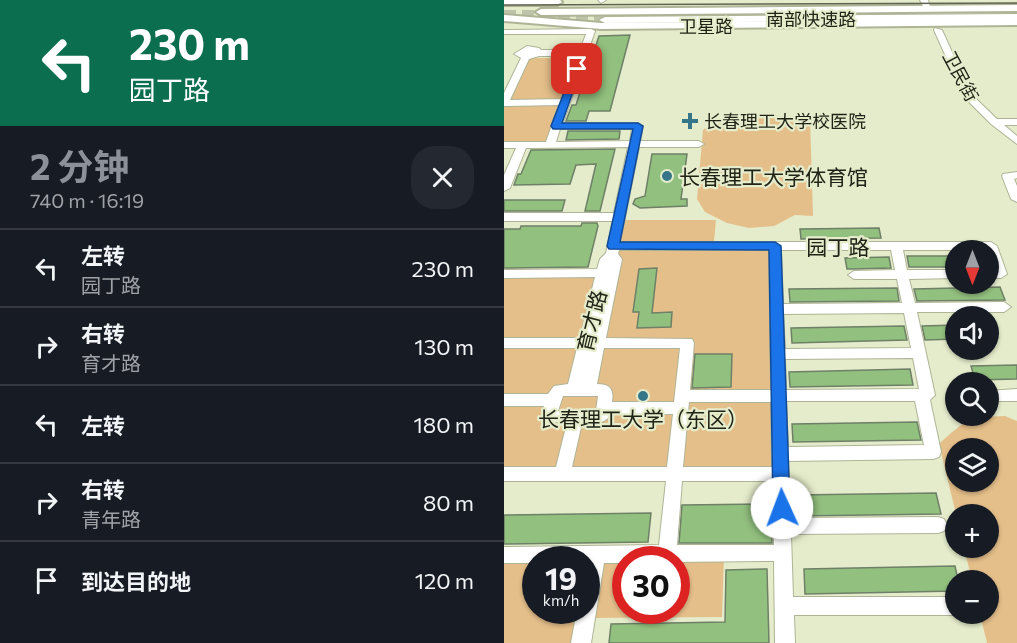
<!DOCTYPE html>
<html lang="zh">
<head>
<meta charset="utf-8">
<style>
  body { margin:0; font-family:Commissioner,"Noto Sans SC",sans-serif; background:#242831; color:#f1f3f6; height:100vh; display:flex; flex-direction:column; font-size:22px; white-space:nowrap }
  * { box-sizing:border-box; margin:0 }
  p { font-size:20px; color:#9ea1a6 }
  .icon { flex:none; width:33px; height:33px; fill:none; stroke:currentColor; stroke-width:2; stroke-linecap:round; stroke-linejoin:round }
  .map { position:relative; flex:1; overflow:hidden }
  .drawer { display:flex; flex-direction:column; background:#171b24; width:504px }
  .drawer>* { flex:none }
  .banner { background:#0b6e4f; color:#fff; overflow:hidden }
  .needle { width:39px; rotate:180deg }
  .buttons { position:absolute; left:441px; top:240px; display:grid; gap:12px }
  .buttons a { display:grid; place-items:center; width:54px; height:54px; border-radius:50%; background:#171b24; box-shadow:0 2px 4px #0004; font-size:30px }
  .speed { position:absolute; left:18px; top:546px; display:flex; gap:12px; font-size:30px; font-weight:700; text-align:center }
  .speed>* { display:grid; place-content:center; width:78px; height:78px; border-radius:50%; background:#171b24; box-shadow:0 2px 4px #0004; line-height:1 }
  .speed small { font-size:15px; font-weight:400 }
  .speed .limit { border:9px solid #d22; background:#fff; color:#111 }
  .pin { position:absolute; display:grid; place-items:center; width:51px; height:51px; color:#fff; margin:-26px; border-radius:12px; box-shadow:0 3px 9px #0006 }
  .me { position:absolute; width:66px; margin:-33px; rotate:358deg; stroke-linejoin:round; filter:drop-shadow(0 0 4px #0008) }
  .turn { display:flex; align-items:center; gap:21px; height:126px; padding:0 30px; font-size:27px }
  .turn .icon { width:78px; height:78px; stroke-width:2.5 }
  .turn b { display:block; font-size:42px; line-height:51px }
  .round { display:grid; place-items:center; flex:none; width:63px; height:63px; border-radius:24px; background:#242831 }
  .headline { display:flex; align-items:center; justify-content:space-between; height:102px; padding:0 30px }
  h1 { font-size:36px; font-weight:700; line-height:45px; color:#8c9099 }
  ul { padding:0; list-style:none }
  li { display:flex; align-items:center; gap:18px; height:78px; padding:0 30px; border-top:2px solid #363941 }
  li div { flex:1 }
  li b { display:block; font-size:22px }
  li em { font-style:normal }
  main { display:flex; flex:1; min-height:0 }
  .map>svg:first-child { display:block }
  .green { fill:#e5bf8a; fill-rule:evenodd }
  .building { fill:#92c07e; stroke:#6e8067; stroke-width:1.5 }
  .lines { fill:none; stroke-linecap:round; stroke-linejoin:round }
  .highway-tunnel { stroke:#bec4a7; stroke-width:12; stroke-dasharray:12 6; stroke-linecap:butt }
  .minor-casing { stroke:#aeb495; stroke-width:2 }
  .major-casing { stroke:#aeb495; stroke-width:4 }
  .highway-casing { stroke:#aeb495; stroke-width:2 }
  .minor { fill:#fff; fill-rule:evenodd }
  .major { fill:#fff; fill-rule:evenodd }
  .highway { fill:#fff; fill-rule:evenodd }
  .tram { stroke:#616451; stroke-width:1.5 }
  .route { fill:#1a73e8; stroke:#114b97; stroke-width:1.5 }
  .poi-dot { fill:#357788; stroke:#e5eccb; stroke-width:2 }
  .labels { text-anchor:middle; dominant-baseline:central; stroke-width:4.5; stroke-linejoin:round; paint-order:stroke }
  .far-street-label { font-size:18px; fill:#212317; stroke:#e5eccb }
  .far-poi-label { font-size:18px; fill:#212317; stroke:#e5eccb; text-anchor:start }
  .poi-label { font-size:21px; fill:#212317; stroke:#e5eccb; text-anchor:start }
  .street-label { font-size:21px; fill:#212317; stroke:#e5eccb }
</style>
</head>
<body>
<main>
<section class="drawer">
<div class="banner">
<div class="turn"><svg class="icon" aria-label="left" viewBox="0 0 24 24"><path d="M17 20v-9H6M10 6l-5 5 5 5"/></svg><div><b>230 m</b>园丁路</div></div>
</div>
<div class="headline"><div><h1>2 分钟</h1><p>740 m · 16:19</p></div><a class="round"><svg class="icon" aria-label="close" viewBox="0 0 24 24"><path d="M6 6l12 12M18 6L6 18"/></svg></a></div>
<ul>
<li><svg class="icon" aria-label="left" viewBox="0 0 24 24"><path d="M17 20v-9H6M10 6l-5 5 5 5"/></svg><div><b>左转</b><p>园丁路</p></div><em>230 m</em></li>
<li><svg class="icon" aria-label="right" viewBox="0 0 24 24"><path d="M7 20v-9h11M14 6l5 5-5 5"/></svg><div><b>右转</b><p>育才路</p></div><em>130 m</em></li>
<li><svg class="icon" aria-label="left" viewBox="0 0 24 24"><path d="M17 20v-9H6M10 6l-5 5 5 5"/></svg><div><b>左转</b></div><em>180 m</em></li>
<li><svg class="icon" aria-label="right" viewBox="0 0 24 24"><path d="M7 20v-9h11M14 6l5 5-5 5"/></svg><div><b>右转</b><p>青年路</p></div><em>80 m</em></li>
<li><svg class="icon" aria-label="arrive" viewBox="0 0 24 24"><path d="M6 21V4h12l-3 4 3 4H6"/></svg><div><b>到达目的地</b></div><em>120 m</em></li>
</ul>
</section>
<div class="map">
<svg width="513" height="643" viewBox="0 0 513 643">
  <rect width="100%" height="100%" fill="#e5eccb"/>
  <g class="green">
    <polygon points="23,58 73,58 43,142 0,142 0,106"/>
    <path d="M241,112c23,1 43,7 65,6l3,98 -18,-1 -21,11 -25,2 -22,-5 -22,-11 -8,-13 6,-69 15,-11z"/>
    <polygon points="121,220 212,220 210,241 117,241"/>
    <polygon points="109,246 271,246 277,474 0,474 0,274 98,273"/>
    <path d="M501,416l12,5v222h-30l-7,-29h8v-34h-16l-8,-32h24v-34h-32l-17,-70c26,-24 30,-27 66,-28zM452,448h32v34h-32z"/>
    <path d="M220,554l-2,63 -136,1 -5,25h-77v-88zM32,560h50v50h-50zM122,560h50v50h-50z"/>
  </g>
  <g class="building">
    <polygon points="126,35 106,111 85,111 82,121 62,121 68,105 72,105 79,83 75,83 80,69 86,64 95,36"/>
    <polygon points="64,131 116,131 115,139 62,140"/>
    <polygon points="111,149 96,211 81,211 92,164 72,165 66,184 10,185 14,174 17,174 27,150"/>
    <polygon points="148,154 183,154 177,199 183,199 183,206 136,208 129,204 131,199 141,196"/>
    <polygon points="0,200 61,200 58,211 0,211"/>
    <polygon points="78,223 93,223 94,226 84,267 0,268 0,229 16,229 17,226 77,226"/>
    <polygon points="375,228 377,238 297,239 296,229"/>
    <polygon points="403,256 452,256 452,267 405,267"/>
    <polygon points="385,257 387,268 349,269 343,269 341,258"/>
    <polygon points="153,268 148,313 168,312 167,327 133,328 135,312 129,312 135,269"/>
    <polygon points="496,287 501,300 413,301 410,289"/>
    <polygon points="393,288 395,301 286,302 285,289"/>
    <polygon points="452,325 452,339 421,340 418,326"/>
    <polygon points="400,326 403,340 288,343 287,328"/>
    <polygon points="191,354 228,354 227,387 188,388"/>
    <polygon points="513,365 513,379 471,380 467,366"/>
    <polygon points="406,369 409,385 286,387 285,372"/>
    <polygon points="413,422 417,440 289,442 288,424"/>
    <polygon points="432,493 437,514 293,516 292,495"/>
    <polygon points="267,504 268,543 175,543 178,505"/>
    <polygon points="147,513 144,542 0,544 0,515"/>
    <polygon points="451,566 454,580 452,580 452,591 301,594 300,569"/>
    <polygon points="263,569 265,643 105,643 107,624 221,622 222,570"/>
  </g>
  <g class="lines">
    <polyline class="highway-tunnel" points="0,16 102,16"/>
    <defs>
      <g id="minor">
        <polygon points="94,0 102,0 97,3"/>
        <polygon points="416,0 424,0 427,10 421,10"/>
        <polygon points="431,28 438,30 467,94 493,119 513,119 513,125 500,125 513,136 513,144 487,124 460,97 430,30"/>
        <path d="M87,29l4,2 -32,92h75l5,3 -3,15h59l5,3 -5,3h-60l-19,95h371l6,4 10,28 -6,4h-13v-8h5l-5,-20h-85l4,20h49v8l-47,1 6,24 89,-1 7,5 -7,5h-87l18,83 -5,5 11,52 -2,5 -6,2 -145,2 2,57 148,-1 6,2 3,6 -3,6 -6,2 -147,1 2,63h160l3,1v16h1l-4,1h-159l1,28h-20l-1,-82 -98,1v-2h-50v3h-22l-13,80h-20l6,-33h9v-50h-50v3h-32v-16l155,-2 7,-64h-162v-14h52l11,-44 -19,-2 -6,-8 2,-7h-40v-12h44l6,-8 14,-2 9,-36h-73v-10h76l15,-61 -91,1v-8l93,-1 3,-10 6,-6 7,-32h-109v-8h110l14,-66 -102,1 -16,40 -6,3v-16l12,-27h-12v-6h42l13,-37 -55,1v-13l17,-35 -7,-4 13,-8 12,2 2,2h39l6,-16h-82v-4zM35,56h39l-16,43 -52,1 19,-41zM56,129h72l-2,12 -74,1zM115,250h150l2,140h-81l4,-47 -2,-4 -86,-1 16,-79 -4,-5zM277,250h110l4,20 -41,1 -6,4 6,4h43l5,24 -119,1zM400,313l7,35 -126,1 -2,-35zM100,348h76l-6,54h-62c2,-13 -2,-18 -15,-18zM409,358l6,31 -133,1 -1,-31zM59,396h35l-2,15h-38zM282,401h129l9,44 -136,2zM185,402h82l1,65h-89zM107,414h62l-6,53h-95l10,-44c11,0 23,2 29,-9zM178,481h91l1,64h-97z"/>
        <polygon points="513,172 513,178 510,179 513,186 513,202 507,199 498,176 499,174"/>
        <polygon points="513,389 513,401 484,401 484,391"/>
      </g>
      <g id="major">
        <polygon points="0,0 56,0 58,2 53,5 0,5"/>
        <polygon points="513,5 513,11 37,15 32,12 37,9"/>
        <polygon points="0,15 97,23 513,19 513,25 97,29 0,21"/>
      </g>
      <polygon id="highway" points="513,14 513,20 101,23 95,20 101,17"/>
    </defs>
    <use href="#minor" class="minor-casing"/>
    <use href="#major" class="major-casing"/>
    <use href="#highway" class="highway-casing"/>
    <use href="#minor" class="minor"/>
    <use href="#major" class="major"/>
    <use href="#highway" class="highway"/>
    <polyline class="tram" points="0,5 513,3"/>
  </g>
  <polygon class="route" points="70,67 77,69 58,123 134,123 139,126 116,242 271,242 277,246 286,508 284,514 278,516 272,514 269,508 265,250 105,249 103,246 129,129 49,129 47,126"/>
  <g class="poi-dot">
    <path d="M183 112h6v6h6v6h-6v6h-6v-6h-6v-6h6z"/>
    <circle cx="163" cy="176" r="6"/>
    <circle cx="139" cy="396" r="6"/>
  </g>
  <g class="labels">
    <g class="far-street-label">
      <text x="307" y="19">南部快速路</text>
      <text x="202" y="26">卫星路</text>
      <text transform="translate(457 76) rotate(62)">卫民街</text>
    </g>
    <g class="far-poi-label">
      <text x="200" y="121">长春理工大学校医院</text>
    </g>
    <g class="poi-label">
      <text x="175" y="176">长春理工大学体育馆</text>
      <text x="139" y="418" text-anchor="middle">长春理工大学（东区）</text>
    </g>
    <g class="street-label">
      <text x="334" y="246">园丁路</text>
      <text transform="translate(87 321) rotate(-76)">育才路</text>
    </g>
  </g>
</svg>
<div class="buttons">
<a><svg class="needle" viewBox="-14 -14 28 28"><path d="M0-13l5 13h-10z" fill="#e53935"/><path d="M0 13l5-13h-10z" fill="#9ea1a6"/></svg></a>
<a><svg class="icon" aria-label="sound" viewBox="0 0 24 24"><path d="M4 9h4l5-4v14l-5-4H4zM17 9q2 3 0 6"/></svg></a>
<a><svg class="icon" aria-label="search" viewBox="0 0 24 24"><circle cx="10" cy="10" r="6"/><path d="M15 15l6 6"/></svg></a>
<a><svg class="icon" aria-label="layers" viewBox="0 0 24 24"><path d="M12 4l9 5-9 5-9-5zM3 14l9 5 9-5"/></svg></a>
<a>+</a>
<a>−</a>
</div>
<div class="speed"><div>19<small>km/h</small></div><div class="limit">30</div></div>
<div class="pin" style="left:73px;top:69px;background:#d93025"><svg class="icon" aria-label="arrive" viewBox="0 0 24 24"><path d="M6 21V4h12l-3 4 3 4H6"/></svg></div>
<svg class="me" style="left:278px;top:508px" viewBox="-20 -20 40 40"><circle r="19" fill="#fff"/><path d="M0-13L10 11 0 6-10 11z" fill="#1a73e8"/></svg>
</div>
</main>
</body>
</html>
